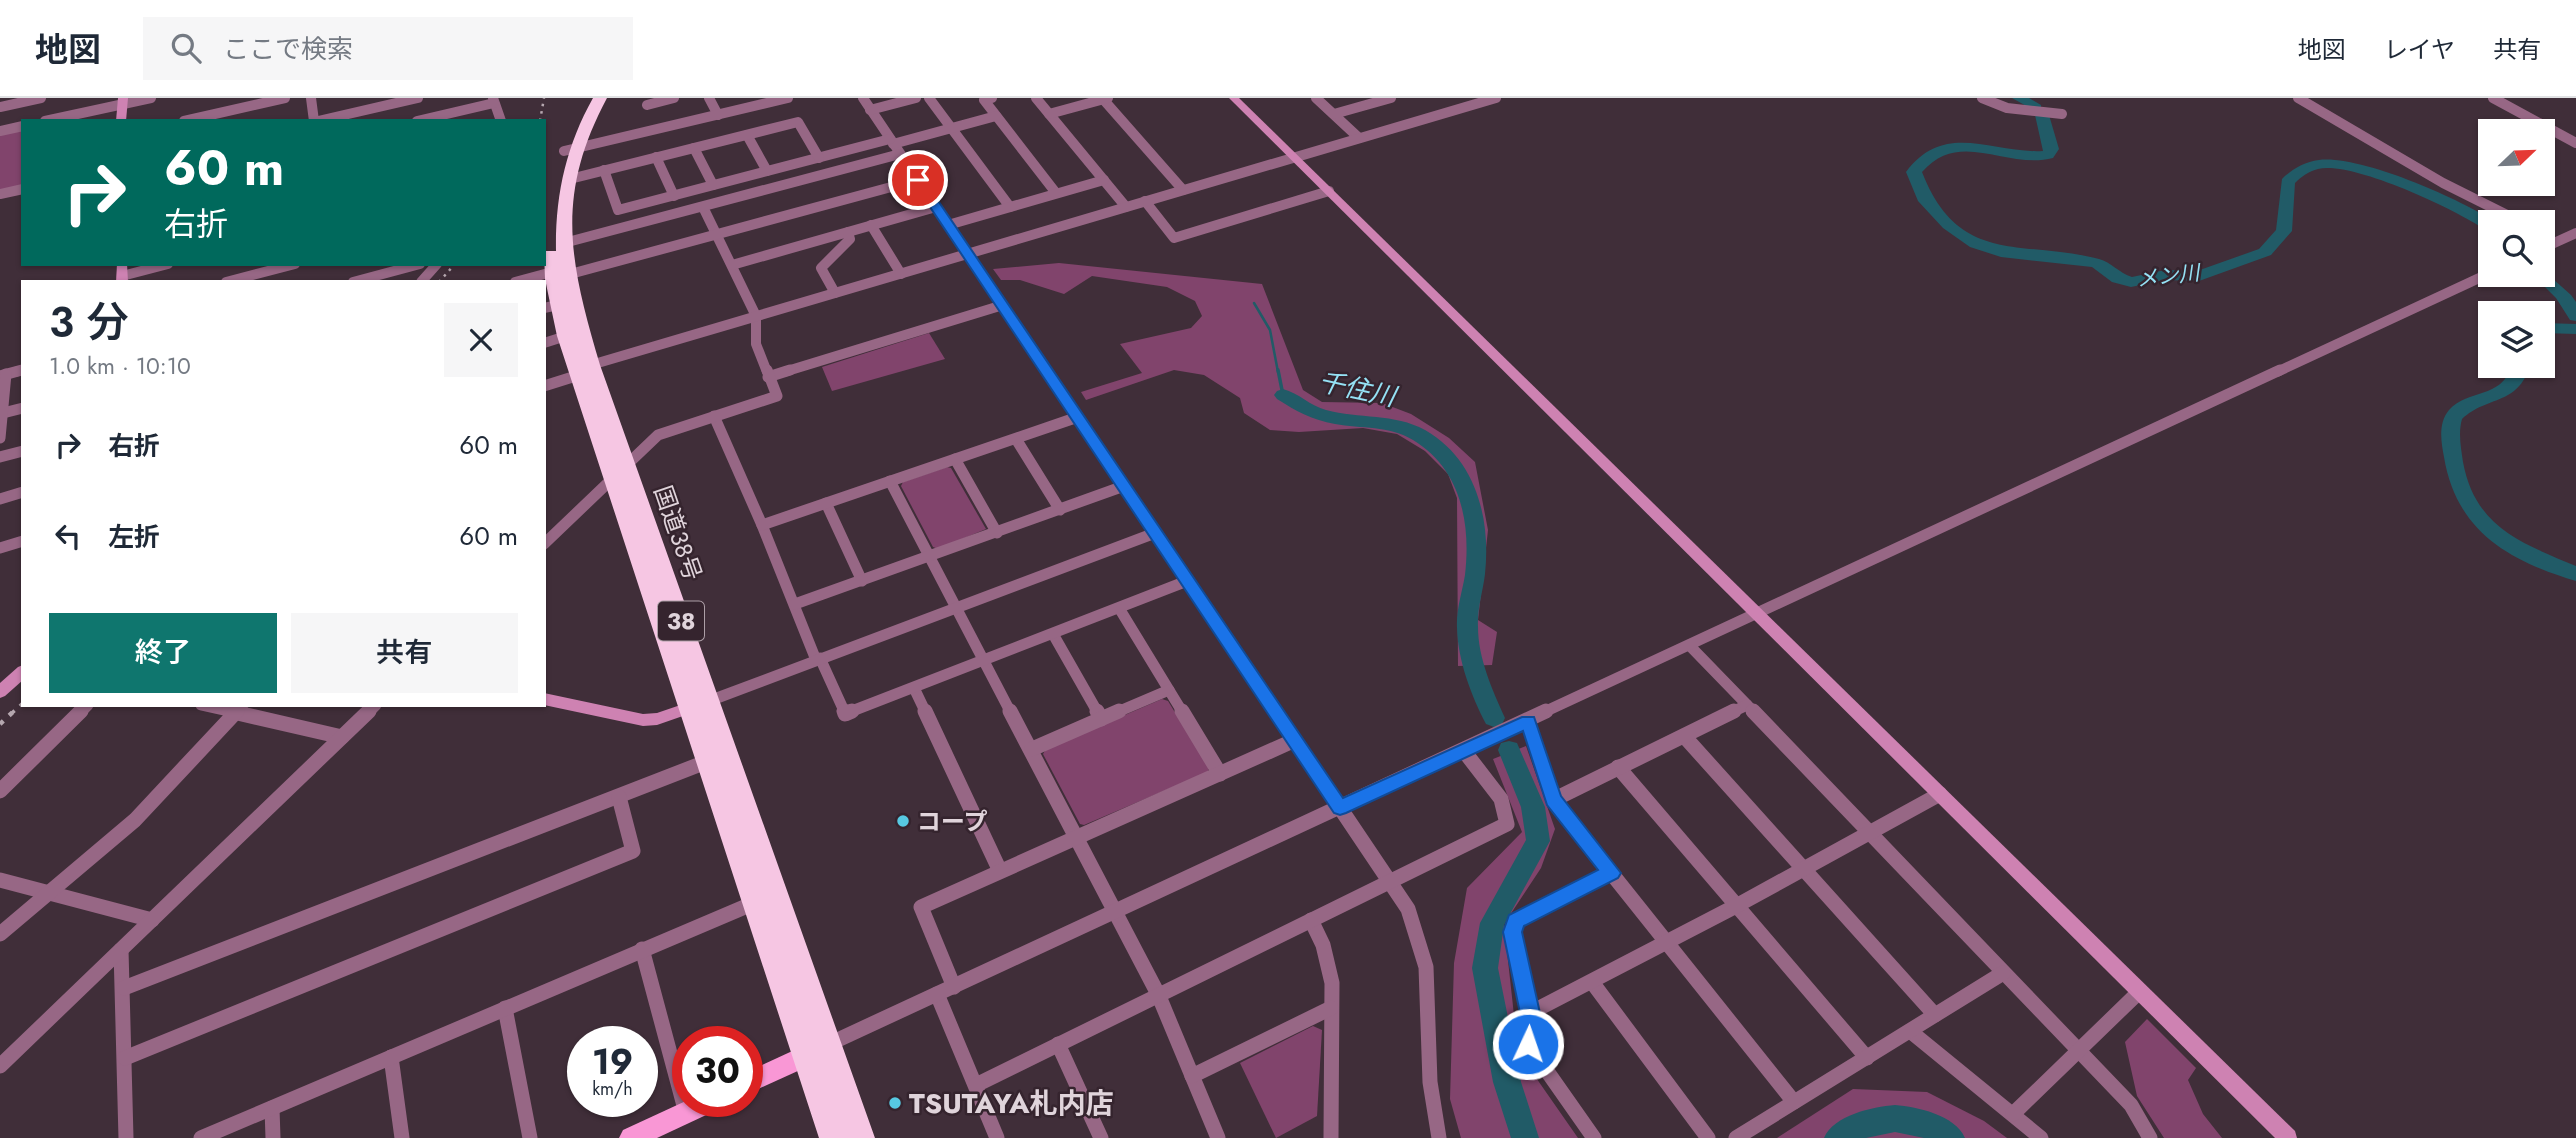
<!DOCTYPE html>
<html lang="ja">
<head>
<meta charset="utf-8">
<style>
  body { margin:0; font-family:Jost,"Noto Sans JP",sans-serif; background:#f6f6f7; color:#1f2937; height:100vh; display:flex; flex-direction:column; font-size:26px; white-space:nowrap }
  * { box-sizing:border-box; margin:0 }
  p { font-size:23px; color:#747a83 }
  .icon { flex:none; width:38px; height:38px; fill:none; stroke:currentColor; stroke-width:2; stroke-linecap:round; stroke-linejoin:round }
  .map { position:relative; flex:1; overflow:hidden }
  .side { position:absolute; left:21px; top:182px; width:525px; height:427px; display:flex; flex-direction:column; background:#fff; border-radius:0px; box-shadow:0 2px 5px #0004 }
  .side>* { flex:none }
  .banner { position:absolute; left:21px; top:21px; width:525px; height:147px; border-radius:0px; box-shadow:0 2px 5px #0004; background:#00695c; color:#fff; overflow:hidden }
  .needle { width:46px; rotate:67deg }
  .controls { position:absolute; left:2478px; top:21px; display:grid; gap:14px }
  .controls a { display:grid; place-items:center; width:77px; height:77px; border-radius:0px; background:#fff; box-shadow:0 2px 5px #0004; font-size:35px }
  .speed { position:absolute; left:567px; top:928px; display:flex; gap:14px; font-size:35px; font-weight:700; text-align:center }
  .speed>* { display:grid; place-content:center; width:91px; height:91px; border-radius:50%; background:#fff; box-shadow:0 2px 5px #0004; line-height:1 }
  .speed small { font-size:18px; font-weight:400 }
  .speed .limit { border:10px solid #d22; background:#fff; color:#111 }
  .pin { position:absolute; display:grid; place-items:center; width:60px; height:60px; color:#fff; margin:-30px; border:4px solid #fff; border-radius:50%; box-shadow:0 2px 7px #0007 }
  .me { position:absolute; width:77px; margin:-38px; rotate:3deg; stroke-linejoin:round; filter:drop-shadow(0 0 5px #0008) }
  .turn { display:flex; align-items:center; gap:24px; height:147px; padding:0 28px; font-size:32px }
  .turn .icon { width:91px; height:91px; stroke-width:2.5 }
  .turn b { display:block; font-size:49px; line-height:60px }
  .round { display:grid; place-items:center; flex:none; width:74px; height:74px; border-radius:0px; background:#f6f6f7 }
  .summary { display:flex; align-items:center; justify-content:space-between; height:119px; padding:0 28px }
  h1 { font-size:42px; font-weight:600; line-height:52px }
  .primary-button { display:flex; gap:14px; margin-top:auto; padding:14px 28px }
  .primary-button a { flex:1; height:80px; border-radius:0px; background:#0f766e; color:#fff; font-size:28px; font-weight:600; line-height:80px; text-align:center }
  .primary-button a+a { background:#f6f6f7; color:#1f2937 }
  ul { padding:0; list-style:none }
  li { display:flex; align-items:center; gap:21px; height:91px; padding:0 28px }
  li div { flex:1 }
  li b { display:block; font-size:26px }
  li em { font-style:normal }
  header { display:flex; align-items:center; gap:42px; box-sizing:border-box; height:98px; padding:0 35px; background:#fff; border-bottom:2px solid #e0e1e3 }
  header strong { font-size:33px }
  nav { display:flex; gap:38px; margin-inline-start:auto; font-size:24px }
  .search { width:490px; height:63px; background:#f6f6f7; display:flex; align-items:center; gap:18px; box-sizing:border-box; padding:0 24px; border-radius:0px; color:#747a83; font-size:26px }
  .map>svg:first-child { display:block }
  .green { fill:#81446c }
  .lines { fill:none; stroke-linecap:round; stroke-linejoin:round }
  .stream-far1 { stroke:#215b67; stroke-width:2.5 }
  .stream { stroke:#215b67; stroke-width:3.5 }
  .river { fill:#215b67; fill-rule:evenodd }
  .street-far2 { stroke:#976785; stroke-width:10 }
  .street-far1 { stroke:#976785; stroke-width:11 }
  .street { stroke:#976785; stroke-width:15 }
  .secondary { fill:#ce82b2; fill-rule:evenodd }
  .primary { fill:#f997d5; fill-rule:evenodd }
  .highway { fill:#f6c6e3; fill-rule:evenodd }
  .rail-far2 { stroke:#b5a7af; stroke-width:2.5; stroke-dasharray:2.5 5; stroke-linecap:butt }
  .rail-far1 { stroke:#b5a7af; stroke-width:3.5; stroke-dasharray:3.5 7; stroke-linecap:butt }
  .rail { stroke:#b5a7af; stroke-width:4.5; stroke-dasharray:4.5 8; stroke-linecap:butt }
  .route { fill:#1a73e8; stroke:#114b97; stroke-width:2 }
  .poi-dot { fill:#57c9e2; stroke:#35242e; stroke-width:2.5 }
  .labels { text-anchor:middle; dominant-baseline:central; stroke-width:5; stroke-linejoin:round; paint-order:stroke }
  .far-water-label { font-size:21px; font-style:italic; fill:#95e2f5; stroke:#35242e }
  .shield { fill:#35242e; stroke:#ad9fa7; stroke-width:2 }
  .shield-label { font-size:23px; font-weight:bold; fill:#e0d4db }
  .street-label { font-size:24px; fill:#e0d4db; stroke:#35242e }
  .poi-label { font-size:24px; font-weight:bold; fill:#e0d4db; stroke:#35242e; text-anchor:start }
  .water-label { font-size:26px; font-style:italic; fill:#95e2f5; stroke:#35242e }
  .near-poi-label { font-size:28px; font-weight:bold; fill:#e0d4db; stroke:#35242e; text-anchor:start }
</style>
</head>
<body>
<header>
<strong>地図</strong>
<div class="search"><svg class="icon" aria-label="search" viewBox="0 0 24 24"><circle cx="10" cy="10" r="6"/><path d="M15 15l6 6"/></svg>ここで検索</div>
<nav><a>地図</a><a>レイヤ</a><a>共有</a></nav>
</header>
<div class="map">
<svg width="2576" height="1040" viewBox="0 0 2576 1040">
  <rect width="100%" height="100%" fill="#402e39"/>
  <g class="green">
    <polygon points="23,31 23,89 0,94 0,36"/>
    <polygon points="1059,165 1262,186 1303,292 1322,304 1382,305 1411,316 1449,340 1475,364 1488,432 1478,522 1497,534 1492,567 1458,568 1457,400 1448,376 1425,353 1397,336 1363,330 1299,334 1270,332 1244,315 1240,300 1204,277 1174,272 1086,302 1081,294 1142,275 1120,246 1191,230 1202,218 1195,203 1167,189 1092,178 1064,196 1020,182 1001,182 993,171"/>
    <polygon points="929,235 945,261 832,293 822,269"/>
    <polygon points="947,369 951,370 986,431 938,451 933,449 901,388 903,384"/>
    <polygon points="1162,601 1168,603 1209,670 1208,674 1084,727 1080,726 1043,656 1046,651"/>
    <polygon points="1526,648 1555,731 1541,770 1504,826 1518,954 1578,1040 1461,1040 1450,1001 1454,865 1467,790 1522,734 1493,661"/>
    <polygon points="2147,921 2196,970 2188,982 2203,1016 2222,1040 2164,1040 2137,998 2125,944"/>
    <polygon points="1313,928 1322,932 1317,1018 1276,1040 1240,965"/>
    <polygon points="1853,991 1927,994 1984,1023 2007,1040 1777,1040"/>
  </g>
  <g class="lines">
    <polyline class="stream-far1" points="1254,205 1270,232 1278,274"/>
    <polyline class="stream" points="1278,272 1283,297"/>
    <g class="river">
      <path d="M2012,0h17l12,7v6l8,4 10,34 -6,9c-47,12 -93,-30 -131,14 37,95 101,67 177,87 12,3 20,14 33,18l33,-7 32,1 62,-22 17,-19 6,-51c10,-10 22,-17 37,-19 42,-5 141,39 176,62h-5v9l-6,-2c-30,-20 -131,-68 -166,-60 -9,2 -17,8 -23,14l-3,48 -21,24 -72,26 -34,-1 -34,7 -19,-5 -20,-15 -91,-10 -31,-10 -27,-19 -25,-27 -12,-29c39,-52 86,-18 137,-21l-8,-36 2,-3z"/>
      <polygon points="2543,172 2571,197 2576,204 2576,223 2570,222 2556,200 2533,177 2543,177"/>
      <polygon points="2543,225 2576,226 2576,236 2543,235"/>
      <path d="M2512,268h18c-13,40 -42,29 -68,53 -4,14 -1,29 1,43 12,65 58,81 113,104v15c-67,-20 -120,-50 -132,-124 -3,-15 -6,-34 5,-47 20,-22 51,-10 63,-44z"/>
      <path d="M1283,291c16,4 27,17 43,21 33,9 68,3 99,20 51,29 66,89 60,144 -2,17 -8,35 -7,53 0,31 14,62 27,91l-3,6 -8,3 -8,-3c-15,-29 -28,-63 -29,-96 -1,-18 5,-35 8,-53 6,-52 -4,-106 -52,-135 -24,-15 -52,-11 -78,-16 -23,-4 -39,-13 -58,-25l-3,-4 3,-4z"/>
      <polygon points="1509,643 1517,645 1520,652 1545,709 1550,743 1504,827 1498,870 1521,984 1539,1040 1511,1040 1493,984 1472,870 1480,825 1526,742 1521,709 1498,652 1501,645"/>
      <path d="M1895,1007c23,2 60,10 70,33h-41l-29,-6 -29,6h-42c10,-23 48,-31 71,-33z"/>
    </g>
    <g class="street-far2">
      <polyline points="311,0 314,23"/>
      <polyline points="493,0 501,23"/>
      <polyline points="709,0 718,17"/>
      <polyline points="863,0 1047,274"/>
      <polyline points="929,0 1010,109"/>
      <polyline points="992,0 984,2 1056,95"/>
      <polyline points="1036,0 1126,109"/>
      <polyline points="1102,0 1183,92"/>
      <polyline points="1316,0 1359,40"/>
      <polyline points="1982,0 2007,10 2062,16"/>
      <polyline points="2298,0 2443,85 2521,124"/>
      <polyline points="2493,0 2576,45"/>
      <polyline points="647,7 674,0"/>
      <polyline points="0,9 41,0"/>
      <polyline points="870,12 916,0"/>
      <polyline points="1049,16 1108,0"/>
      <polyline points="1334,16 1391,0"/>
      <polyline points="45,23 151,0"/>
      <polyline points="184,23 285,0"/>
      <polyline points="318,23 418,0"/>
      <polyline points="417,23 494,5"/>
      <polyline points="0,33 23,28"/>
      <polyline points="747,37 767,73"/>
      <polyline points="893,46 996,18"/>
      <polyline points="694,50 713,87"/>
      <polyline points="564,53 788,0"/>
      <polyline points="656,59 674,98"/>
      <polyline points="604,72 618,112 890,41"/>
      <polyline points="570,81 798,24 819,60"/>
      <polyline points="0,96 23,91"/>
      <polyline points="1145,103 1174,140 1329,93"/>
      <polyline points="703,109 756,218 756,246 767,274"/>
      <polyline points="871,127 901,176"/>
      <polyline points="948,127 1104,82"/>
      <polyline points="564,145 900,56"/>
      <polyline points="2543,150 2576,135"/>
      <polyline points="732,167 936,109"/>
      <polyline points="122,178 168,166"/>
      <polyline points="563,178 917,82"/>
      <polyline points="226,184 295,166"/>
      <polyline points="353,184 420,166"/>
      <polyline points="421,184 437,166"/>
      <polyline points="515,184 552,174"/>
      <polyline points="835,195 821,170 850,141 848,134"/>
      <polyline points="544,210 558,207"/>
      <polyline points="544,245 566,238"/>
      <polyline points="15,274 23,272"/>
      <polyline points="582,274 591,267 1496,0"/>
      <polyline points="784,274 1003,207"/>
      <polyline points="2277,274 2490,175"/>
    </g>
    <g class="street-far1">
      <polyline points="1046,272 1276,615"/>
      <polyline points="0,278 22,272"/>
      <polyline points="768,279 790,272"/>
      <polyline points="544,288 579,277 585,272"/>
      <polyline points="3,315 23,310"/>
      <polyline points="714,318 762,427 816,562"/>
      <polyline points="0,340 6,276"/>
      <polyline points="1016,341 1060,412"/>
      <polyline points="0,359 23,353"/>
      <polyline points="955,361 997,435"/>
      <polyline points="890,383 1011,615"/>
      <polyline points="0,401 23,394"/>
      <polyline points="826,405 862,483"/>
      <polyline points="762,427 1078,319"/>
      <polyline points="544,446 658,337 777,298 767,272"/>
      <polyline points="0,450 23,443"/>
      <polyline points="795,506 1124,388"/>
      <polyline points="1119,510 1183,615"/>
      <polyline points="1053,536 1098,615"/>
      <polyline points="1690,548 1755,615"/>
      <polyline points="820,560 845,615"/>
      <polyline points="914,590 926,615"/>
      <polyline points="709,603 1155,435"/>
      <polyline points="201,607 237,615"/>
      <polyline points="80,615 88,607"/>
      <polyline points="235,615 243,607"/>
      <polyline points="368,615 376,607"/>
      <polyline points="847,615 1187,483"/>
      <polyline points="1115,615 1169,592"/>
      <polyline points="1542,615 2280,272"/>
      <polyline points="1730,615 1747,607"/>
    </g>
    <g class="street">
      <polyline points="229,613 342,639"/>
      <polyline points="844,613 845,616 852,613"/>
      <polyline points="925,613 1000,773"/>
      <polyline points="1010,613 1158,896 1218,1040"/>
      <polyline points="1097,613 1101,621"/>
      <polyline points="1182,613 1220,676"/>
      <polyline points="1275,613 1408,811 1426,869 1430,984 1439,1040"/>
      <polyline points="1753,613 2131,1007 2150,1040"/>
      <polyline points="1528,623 1553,702 1794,1004"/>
      <polyline points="1684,638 1935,917"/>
      <polyline points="1032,651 1119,613"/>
      <polyline points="1618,669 1867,960"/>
      <polyline points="0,693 81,613"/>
      <polyline points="1553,702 1734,613"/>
      <polyline points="0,782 152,822"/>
      <polyline points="1311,822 1323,847 1332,885 1331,1040"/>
      <polyline points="0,836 135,722 237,613"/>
      <polyline points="642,851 686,1015"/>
      <polyline points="121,852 126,1040"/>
      <polyline points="1592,884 1708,1040"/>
      <polyline points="954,889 921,809 1295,642"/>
      <polyline points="124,890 711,662"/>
      <polyline points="937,896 997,1040"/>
      <polyline points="505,910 530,1040"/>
      <polyline points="1530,915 1736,808 1940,696"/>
      <polyline points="1910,933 2041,1040"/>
      <polyline points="829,946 1546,613"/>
      <polyline points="1058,946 1101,1040"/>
      <polyline points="391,959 402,1040"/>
      <polyline points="125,960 633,753 619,699"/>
      <polyline points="0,968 369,613"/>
      <polyline points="1192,978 1331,910"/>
      <polyline points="976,987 1507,726 1501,701 1464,653"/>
      <polyline points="272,1010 273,1040"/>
      <polyline points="2013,1016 2139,894"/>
      <polyline points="201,1040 754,805"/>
      <polyline points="1594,1040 1528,946 1530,915 1513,834 1516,823 1611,775"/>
      <polyline points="1736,1040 2003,875"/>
    </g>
    <g class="secondary">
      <polygon points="118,0 128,0 126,23 116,23"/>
      <polygon points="1229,0 1239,0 2295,1033 2297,1040 2275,1040"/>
      <polygon points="117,166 127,166 128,184 116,184"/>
      <polygon points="23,567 23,582 5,598 0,600 0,585 18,569"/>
      <polygon points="544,595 643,616 657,615 698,601 703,603 705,607 703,611 657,627 643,628 544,607"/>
    </g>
    <g class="primary">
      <polygon points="814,943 822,946 825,954 822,962 747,996 747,974"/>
      <polygon points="688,1002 722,1003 719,1011 657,1040 619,1040 623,1032"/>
    </g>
    <path class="highway" d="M593,0h14c-53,99 -37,165 -7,267l275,773h-28l-26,-76 26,76h-28l-262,-802 -12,-57 -1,-28h12c-1,-55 10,-105 37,-153z"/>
    <g class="rail-far2">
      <polyline points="540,23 544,0"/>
      <polyline points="439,184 455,166"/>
    </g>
    <polyline class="rail-far1" points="12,615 23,605"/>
    <polyline class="rail" points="0,626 14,613"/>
  </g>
  <polygon class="route" points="913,79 922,79 1343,700 1522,619 1534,619 1561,698 1621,775 1618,780 1524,828 1522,834 1540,915 1535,953 1528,955 1520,953 1518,946 1520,915 1503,834 1509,817 1598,772 1547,707 1523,633 1346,715 1340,717 1334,715 912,82"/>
  <g class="poi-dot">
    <circle cx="903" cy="723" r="7"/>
    <circle cx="895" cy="1005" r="7"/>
  </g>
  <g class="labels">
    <g class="far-water-label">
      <text transform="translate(2168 178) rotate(-6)">メン川</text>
    </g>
    <rect class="shield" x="658" y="503.5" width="46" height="39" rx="5"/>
    <g class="shield-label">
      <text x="681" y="523">38</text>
    </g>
    <g class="street-label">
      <text transform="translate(678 435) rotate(71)">国道38号</text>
    </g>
    <g class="poi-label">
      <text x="917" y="723">コープ</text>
    </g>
    <g class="water-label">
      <text transform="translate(1357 291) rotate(12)">千住川</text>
    </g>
    <g class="near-poi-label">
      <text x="909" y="1005">TSUTAYA札内店</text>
    </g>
  </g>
</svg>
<div class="controls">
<a><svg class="needle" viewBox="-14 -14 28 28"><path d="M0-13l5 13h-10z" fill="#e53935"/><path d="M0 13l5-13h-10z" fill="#747a83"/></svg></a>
<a><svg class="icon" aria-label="search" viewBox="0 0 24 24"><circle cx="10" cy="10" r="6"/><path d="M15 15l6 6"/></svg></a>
<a><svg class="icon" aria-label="layers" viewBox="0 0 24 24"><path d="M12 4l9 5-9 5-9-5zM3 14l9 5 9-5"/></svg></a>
</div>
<div class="speed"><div>19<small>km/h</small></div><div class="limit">30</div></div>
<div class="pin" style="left:918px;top:82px;background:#d93025"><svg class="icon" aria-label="arrive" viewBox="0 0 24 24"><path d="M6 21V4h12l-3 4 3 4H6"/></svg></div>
<svg class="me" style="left:1528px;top:946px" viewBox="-20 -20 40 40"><circle r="17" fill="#1a73e8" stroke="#fff" stroke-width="3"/><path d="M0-11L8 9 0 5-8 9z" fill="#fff"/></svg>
<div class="banner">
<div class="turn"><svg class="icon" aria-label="right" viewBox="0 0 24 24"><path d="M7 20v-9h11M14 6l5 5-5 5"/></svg><div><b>60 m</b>右折</div></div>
</div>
<section class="side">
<div class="summary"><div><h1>3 分</h1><p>1.0 km · 10:10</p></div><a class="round"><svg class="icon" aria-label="close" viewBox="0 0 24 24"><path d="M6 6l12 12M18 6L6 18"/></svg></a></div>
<ul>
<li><svg class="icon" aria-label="right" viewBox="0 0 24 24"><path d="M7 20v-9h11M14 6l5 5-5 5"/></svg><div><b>右折</b></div><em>60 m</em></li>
<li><svg class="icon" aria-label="left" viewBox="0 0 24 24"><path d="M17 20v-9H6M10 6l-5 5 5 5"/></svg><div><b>左折</b></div><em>60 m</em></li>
</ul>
<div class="primary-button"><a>終了</a><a>共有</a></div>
</section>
</div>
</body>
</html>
